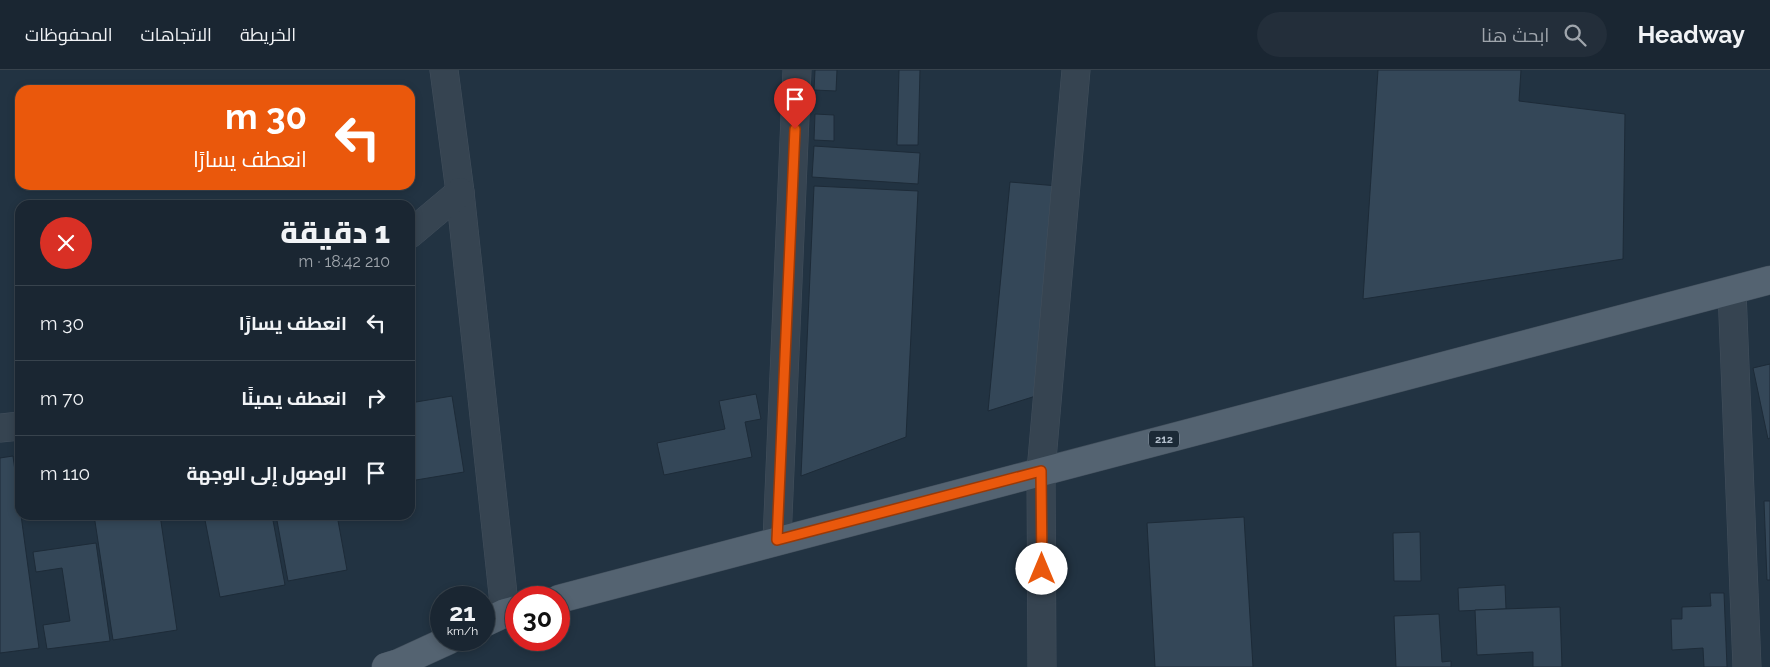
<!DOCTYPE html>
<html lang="ar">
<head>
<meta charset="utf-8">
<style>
  body { margin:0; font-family:Raleway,Cairo,sans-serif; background:#232e3a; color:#f1f3f6; direction:rtl; height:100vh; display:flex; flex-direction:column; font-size:19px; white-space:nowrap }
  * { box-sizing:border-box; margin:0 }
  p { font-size:16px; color:#9fa5ac }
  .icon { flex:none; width:28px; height:28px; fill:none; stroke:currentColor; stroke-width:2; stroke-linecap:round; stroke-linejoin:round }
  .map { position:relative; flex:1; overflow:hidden; direction:ltr }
  .drawer { position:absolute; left:15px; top:130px; width:400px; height:320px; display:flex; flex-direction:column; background:#1a2632; border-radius:15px; box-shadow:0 2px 8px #0003,0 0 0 1px #38434d; direction:rtl }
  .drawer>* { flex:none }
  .banner { position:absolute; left:15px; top:15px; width:400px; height:105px; border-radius:15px; box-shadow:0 2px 8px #0003,0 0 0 1px #38434d; direction:rtl; background:#ea580c; color:#fff; overflow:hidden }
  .speed { position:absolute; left:430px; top:516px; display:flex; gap:10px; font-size:25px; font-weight:700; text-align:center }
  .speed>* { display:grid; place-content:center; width:65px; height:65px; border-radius:50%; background:#1a2632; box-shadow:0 2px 8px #0003,0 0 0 1px #38434d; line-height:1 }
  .speed small { font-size:12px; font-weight:400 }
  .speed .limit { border:8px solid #d22; background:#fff; color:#111 }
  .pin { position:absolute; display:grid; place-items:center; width:42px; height:42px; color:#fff; margin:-51px -21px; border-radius:50% 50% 50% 0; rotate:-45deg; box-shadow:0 0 5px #0007 }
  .pin .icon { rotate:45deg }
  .me { position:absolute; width:55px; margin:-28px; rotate:0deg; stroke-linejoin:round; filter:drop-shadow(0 0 4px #0008) }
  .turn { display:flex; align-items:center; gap:18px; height:105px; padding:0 25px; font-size:22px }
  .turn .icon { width:65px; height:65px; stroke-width:2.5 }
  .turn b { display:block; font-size:35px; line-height:42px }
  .round { display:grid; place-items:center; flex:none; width:52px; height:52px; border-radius:26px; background:#232e3a }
  .summary { display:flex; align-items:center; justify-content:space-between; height:85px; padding:0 25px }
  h1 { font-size:30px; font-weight:800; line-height:38px }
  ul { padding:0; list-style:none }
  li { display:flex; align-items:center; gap:15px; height:75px; padding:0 25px; border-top:1px solid #38434d }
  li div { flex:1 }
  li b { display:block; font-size:19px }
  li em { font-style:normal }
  header { display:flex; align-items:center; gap:30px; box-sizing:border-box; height:70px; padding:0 25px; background:#1a2632; border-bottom:1px solid #38434d }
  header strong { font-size:24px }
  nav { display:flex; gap:28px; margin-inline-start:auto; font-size:18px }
  .search { width:350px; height:45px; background:#232e3a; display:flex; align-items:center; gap:12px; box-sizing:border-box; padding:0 18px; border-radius:28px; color:#9fa5ac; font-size:19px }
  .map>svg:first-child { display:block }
  .building { fill:#344758; stroke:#1d2b38 }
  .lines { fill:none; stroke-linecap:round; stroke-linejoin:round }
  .minor-casing { stroke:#43505d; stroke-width:29 }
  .major-casing { stroke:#43505d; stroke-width:29 }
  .minor { stroke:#364451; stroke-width:28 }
  .major { stroke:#546371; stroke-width:28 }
  .route-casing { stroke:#983908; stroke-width:12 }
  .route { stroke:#ea580c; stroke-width:9 }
  .labels { text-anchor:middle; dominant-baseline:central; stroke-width:5; stroke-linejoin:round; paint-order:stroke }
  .shield { fill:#1b2936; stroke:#85929f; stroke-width:1 }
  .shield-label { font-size:11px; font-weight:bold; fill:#b3bfcc }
</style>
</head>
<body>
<header>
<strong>Headway</strong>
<div class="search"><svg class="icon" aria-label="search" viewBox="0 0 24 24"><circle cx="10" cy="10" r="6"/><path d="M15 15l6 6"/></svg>ابحث هنا</div>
<nav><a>الخريطة</a><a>الاتجاهات</a><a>المحفوظات</a></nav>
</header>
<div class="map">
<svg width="1770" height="597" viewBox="0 0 1770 597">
  <rect width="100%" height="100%" fill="#223342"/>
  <g class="building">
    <polygon points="815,0 837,0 836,21 814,20"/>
    <polygon points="899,0 920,0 918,75 897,75"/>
    <polygon points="1378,0 1521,0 1519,31 1625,44 1623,189 1363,229"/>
    <polygon points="815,44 834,45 834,71 814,70"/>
    <polygon points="814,76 920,83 918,114 812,107"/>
    <polygon points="1010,112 1058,116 1039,325 988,341"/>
    <polygon points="814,116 918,121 906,367 801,406"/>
    <polygon points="1770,294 1770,368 1768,369 1753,298"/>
    <polygon points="756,324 761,349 745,352 752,387 664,405 657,373 725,359 719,331"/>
    <polygon points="452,326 464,402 410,411 410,333"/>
    <polygon points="13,386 39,578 0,583 0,388"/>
    <polygon points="1764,431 1770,431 1770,510 1767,510"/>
    <polygon points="94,445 160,445 177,560 113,570"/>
    <polygon points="204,445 272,445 285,515 220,527"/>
    <polygon points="276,445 337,445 347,500 288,511"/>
    <polygon points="1244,447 1253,597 1155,597 1147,453"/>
    <polygon points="1420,462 1421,511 1394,511 1393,463"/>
    <polygon points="96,473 110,571 47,579 43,555 70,551 62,498 36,502 33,482"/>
    <polygon points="1505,515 1506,539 1459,541 1458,518"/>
    <polygon points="1710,523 1724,523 1727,597 1704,597 1703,578 1672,580 1671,549 1682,549 1682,537 1711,536"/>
    <polygon points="1560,537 1562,597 1533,597 1533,582 1477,585 1475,540"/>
    <polygon points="1439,544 1442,592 1451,591 1451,597 1396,597 1394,546"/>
  </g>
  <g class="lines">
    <defs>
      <g id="minor">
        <polyline points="444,0 460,122 505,543"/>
        <polyline points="410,164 460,122"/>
        <polyline points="1732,221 1747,597"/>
        <polyline points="0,358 20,356"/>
        <polyline points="777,470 797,0"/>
        <polyline points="1042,597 1041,401 1076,0"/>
      </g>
      <g id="major">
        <polyline points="559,529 1770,210"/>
        <polyline points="484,553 505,543 516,540"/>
        <polyline points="386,597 399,593 449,570"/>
      </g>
    </defs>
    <use href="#minor" class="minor-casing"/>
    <use href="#major" class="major-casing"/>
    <use href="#minor" class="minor"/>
    <use href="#major" class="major"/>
  </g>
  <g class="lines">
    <defs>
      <polyline id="route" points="795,59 777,470 1041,401 1042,499"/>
    </defs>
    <use href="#route" class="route-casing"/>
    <use href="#route" class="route"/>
  </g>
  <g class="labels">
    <rect class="shield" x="1149" y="360.5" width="30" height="17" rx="4"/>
    <g class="shield-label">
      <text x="1164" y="369">212</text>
    </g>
  </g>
</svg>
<div class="speed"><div>21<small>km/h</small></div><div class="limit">30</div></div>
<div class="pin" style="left:795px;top:59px;background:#d93025"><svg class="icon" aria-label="arrive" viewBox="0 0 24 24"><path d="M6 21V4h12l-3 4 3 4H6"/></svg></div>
<svg class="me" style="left:1042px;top:499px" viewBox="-20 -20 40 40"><circle r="19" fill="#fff"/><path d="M0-13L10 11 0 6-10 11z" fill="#ea580c"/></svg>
<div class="banner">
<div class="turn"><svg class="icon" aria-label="left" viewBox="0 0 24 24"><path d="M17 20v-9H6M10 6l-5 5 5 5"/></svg><div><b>30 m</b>انعطف يسارًا</div></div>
</div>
<section class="drawer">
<div class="summary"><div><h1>1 دقيقة</h1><p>210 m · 18:42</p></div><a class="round" style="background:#d93025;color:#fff"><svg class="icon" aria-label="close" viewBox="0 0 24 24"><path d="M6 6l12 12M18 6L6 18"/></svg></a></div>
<ul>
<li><svg class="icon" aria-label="left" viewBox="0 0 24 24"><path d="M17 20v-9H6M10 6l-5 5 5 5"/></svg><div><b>انعطف يسارًا</b></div><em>30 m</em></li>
<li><svg class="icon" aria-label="right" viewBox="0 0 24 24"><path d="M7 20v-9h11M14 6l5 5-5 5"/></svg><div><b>انعطف يمينًا</b></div><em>70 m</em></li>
<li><svg class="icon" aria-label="arrive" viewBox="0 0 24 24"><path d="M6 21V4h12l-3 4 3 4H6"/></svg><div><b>الوصول إلى الوجهة</b></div><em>110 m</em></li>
</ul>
</section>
</div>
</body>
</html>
